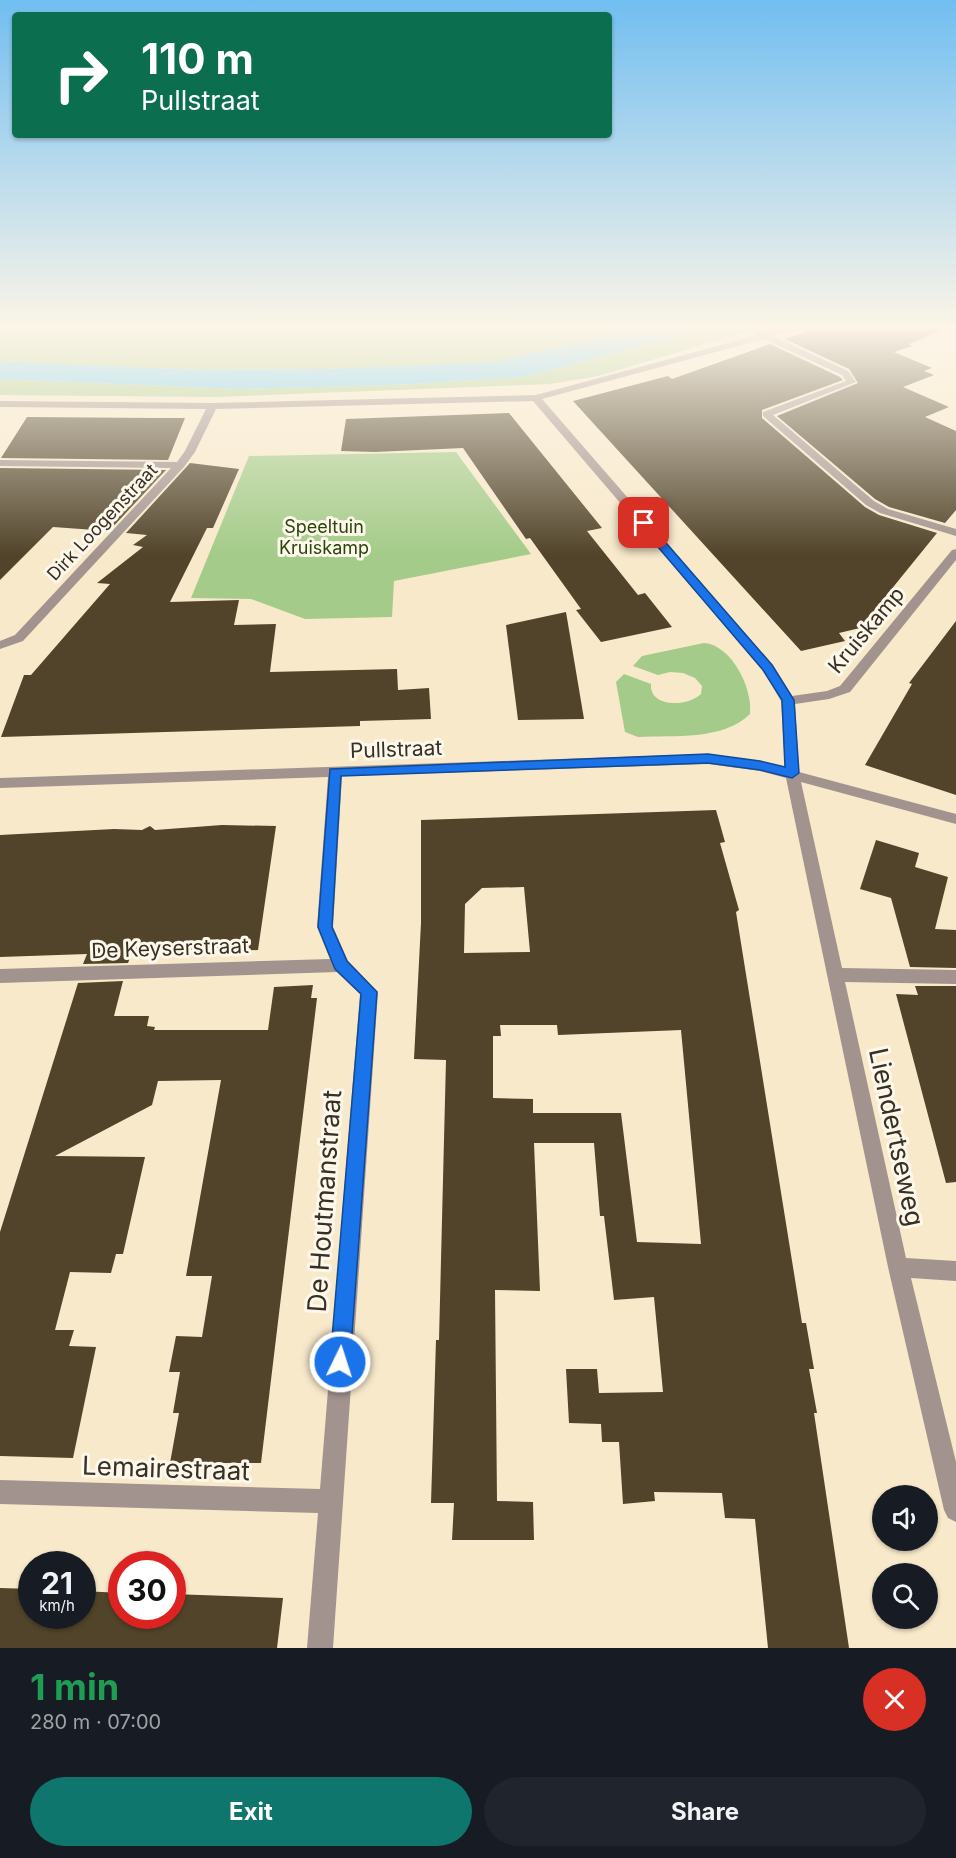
<!DOCTYPE html>
<html lang="en">
<head>
<meta charset="utf-8">
<style>
  body { margin:0; font-family:Inter,sans-serif; background:#20242c; color:#f1f3f6; height:100vh; display:flex; flex-direction:column; font-size:22px; white-space:nowrap }
  * { box-sizing:border-box; margin:0 }
  p { font-size:20px; color:#9ea1a6 }
  .icon { flex:none; width:33px; height:33px; fill:none; stroke:currentColor; stroke-width:2; stroke-linecap:round; stroke-linejoin:round }
  .map { position:relative; height:1648px; overflow:hidden }
  .panel { display:flex; flex-direction:column; background:#171b24; flex:1 }
  .panel>* { flex:none }
  .top-card { position:absolute; left:12px; top:12px; width:600px; height:126px; border-radius:6px; box-shadow:0 2px 4px #0004; background:#0b6e4f; color:#fff; overflow:hidden }
  .tools { position:absolute; left:872px; top:1485px; display:grid; gap:12px }
  .tools a { display:grid; place-items:center; width:66px; height:66px; border-radius:50%; background:#171b24; box-shadow:0 2px 4px #0004; font-size:30px }
  .speed { position:absolute; left:18px; top:1551px; display:flex; gap:12px; font-size:30px; font-weight:700; text-align:center }
  .speed>* { display:grid; place-content:center; width:78px; height:78px; border-radius:50%; background:#171b24; box-shadow:0 2px 4px #0004; line-height:1 }
  .speed small { font-size:15px; font-weight:400 }
  .speed .limit { border:9px solid #d22; background:#fff; color:#111 }
  .pin { position:absolute; display:grid; place-items:center; width:51px; height:51px; color:#fff; margin:-26px; border-radius:12px; box-shadow:0 3px 9px #0006 }
  .me { position:absolute; width:66px; margin:-33px; rotate:4deg; stroke-linejoin:round; filter:drop-shadow(0 0 4px #0008) }
  .turn { display:flex; align-items:center; gap:21px; height:126px; padding:0 30px; font-size:27px }
  .turn .icon { width:78px; height:78px; stroke-width:2.5 }
  .turn b { display:block; font-size:42px; line-height:51px }
  .round { display:grid; place-items:center; flex:none; width:63px; height:63px; border-radius:32px; background:#20242c }
  .summary { display:flex; align-items:center; justify-content:space-between; height:102px; padding:0 30px }
  h1 { font-size:36px; font-weight:700; line-height:45px; color:#1e9e55 }
  .action { display:flex; gap:12px; margin-top:auto; padding:12px 30px }
  .action a { flex:1; height:69px; border-radius:36px; background:#0f766e; color:#fff; font-size:24px; font-weight:700; line-height:69px; text-align:center }
  .action a+a { background:#20242c; color:#f1f3f6 }
  .map>svg:first-child { display:block }
  .green { fill:#a4cb89 }
  .water { fill:#5fccff }
  .building { fill:#51442a; fill-rule:evenodd }
  .lines { fill:none; stroke-linecap:round; stroke-linejoin:round }
  .minor { fill:#a2938f; fill-rule:evenodd }
  .route { fill:#1a73e8; stroke:#114b97; stroke-width:1.5 }
  .labels { text-anchor:middle; dominant-baseline:central; stroke-width:6; stroke-linejoin:round; paint-order:stroke }
  .far-street-label { font-size:18px; fill:#373125; stroke:#fdf8eb }
  .far-park-label { font-size:18px; fill:#28460a; stroke:#fdf8eb }
  .street-label { font-size:21px; fill:#373125; stroke:#fdf8eb }
  .near-street-label { font-size:26px; fill:#373125; stroke:#fdf8eb }
</style>
</head>
<body>
<div class="map">
<svg width="956" height="1648" viewBox="0 0 956 1648">
  <rect width="100%" height="100%" fill="#f8e9cb"/>
  <g class="green">
    <polygon points="0,325 640,325 594,339 494,362 324,369 199,370 0,361"/>
    <polygon points="721,326 749,331 598,376 550,384 215,397 0,395 0,379 239,389 396,385 522,377 664,341 690,332"/>
    <polygon points="456,452 531,554 394,581 392,617 305,619 251,599 191,598 249,456"/>
    <path d="M704,643c28,2 49,46 46,71 -28,27 -76,21 -112,23l-13,-5 -9,-50 8,-8 27,10c-2,24 37,23 50,10l1,-8 -7,-8 -12,-5 -13,-1 -12,3 -25,-9 9,-10z"/>
  </g>
  <polygon class="water" points="640,325 725,325 690,332 664,341 522,377 396,385 239,389 0,379 0,361 199,370 324,369 494,362 594,339"/>
  <g class="building">
    <polygon points="826,325 953,325 909,344 912,346 894,352 932,368 924,371 934,375 903,387 949,407 925,417 956,431 956,510 945,523 889,507 875,499 777,416 858,383 849,369 785,339"/>
    <polygon points="770,344 840,377 843,380 762,410 762,418 865,507 879,515 937,533 860,628 839,633 845,641 801,651 573,401 668,376 672,379"/>
    <polygon points="509,413 602,528 587,531 638,595 645,593 672,627 601,642 576,610 581,609 530,538 526,539 463,448 375,452 341,451 346,419"/>
    <polygon points="27,417 158,418 185,418 168,460 1,458"/>
    <polygon points="190,463 239,469 213,528 207,528 170,602 239,600 234,625 276,624 270,672 397,669 398,690 429,688 431,719 360,721 360,726 1,737 24,675 31,675 110,584 97,583 143,547 133,545 147,535 126,533"/>
    <polygon points="0,468 166,470 109,531 53,527 0,580"/>
    <polygon points="566,612 584,719 518,720 506,625"/>
    <polygon points="956,621 956,795 865,765 912,684 909,683"/>
    <path d="M716,810l9,32 -5,1 19,67 -3,2 66,411h4l8,46h-5l8,44h-3l35,235h-81l-13,-129 -30,-1 -3,-25 -68,-1 1,9 -32,3 -4,-62h-17l-1,-18 -32,-1 -3,-54h31l2,24 64,-1 -9,-95 -40,3 -10,-84h-4l-6,-73h-60l6,148 -45,-1 2,211 36,1 1,38h-82l2,-37h-23l5,-163h3l7,-280 -32,-1 7,-136v-103zM524,887l6,65 -66,1 1,-49 17,-16zM500,1025h57l1,10 123,-5 20,214 -64,-2 -16,-129h-88v-14l-40,-1v-62h8z"/>
    <polygon points="222,825 276,826 258,950 131,955 128,963 83,964 87,954 0,957 0,835 114,829 142,830 150,826 155,830"/>
    <polygon points="876,840 919,853 915,867 948,877 935,929 956,930 956,968 910,967 891,898 860,889"/>
    <polygon points="123,981 114,1016 149,1016 147,1026 155,1027 154,1030 268,1030 274,987 313,985 311,998 317,998 261,1463 170,1463 179,1413 173,1413 180,1372 169,1372 176,1336 202,1337 212,1276 186,1276 221,1080 158,1081 152,1105 55,1156 145,1157 123,1254 116,1254 111,1273 70,1272 55,1330 74,1330 69,1346 96,1347 73,1458 0,1456 0,1232 78,983"/>
    <polygon points="915,986 956,986 956,1182 946,1183 896,994 918,995"/>
    <polygon points="0,1588 32,1589 32,1616 82,1616 82,1591 122,1593 122,1616 172,1616 172,1594 283,1598 277,1648 0,1648"/>
  </g>
  <g class="lines">
    <polygon class="minor" points="743,325 752,325 766,333 790,325 801,325 773,336 848,371 856,382 773,415 874,501 888,509 956,529 956,536 880,513 866,505 763,416 763,412 846,381 842,375 764,339 542,399 773,665 792,696 827,691 840,686 952,550 956,549 956,560 850,692 829,699 795,704 799,772 956,814 956,824 801,782 842,968 956,970 956,984 845,982 906,1258 956,1261 956,1281 911,1278 956,1462 956,1522 948,1518 944,1510 888,1267 786,778 760,771 708,764 342,776 333,927 348,961 378,992 333,1648 307,1648 318,1513 0,1504 0,1480 320,1489 360,994 337,972 0,983 0,969 330,959 317,927 328,777 0,788 0,778 708,754 760,761 785,768 781,701 763,670 533,401 216,409 195,452 184,467 23,641 0,649 0,641 15,635 171,468 0,466 0,460 177,462 185,451 206,409 0,407 0,401 212,403 536,395 758,335"/>
  </g>
  <linearGradient id="sky" x2="0" y2="1"><stop stop-color="#71bef1"/><stop offset="0.59" stop-color="#fcf5e8"/><stop offset="1" stop-color="#fcf5e8" stop-opacity="0"/></linearGradient>
  <rect width="956" height="555" fill="url(#sky)"/>
  <polygon class="route" points="640,521 647,521 772,665 794,700 799,773 792,778 760,770 708,763 341,776 332,927 347,961 377,992 350,1362 347,1369 340,1372 333,1369 330,1362 361,994 335,969 318,927 330,769 708,754 760,761 785,767 782,700 763,670 640,526"/>
  <g class="labels">
    <g class="far-street-label">
      <text transform="translate(102 522) rotate(-47)">Dirk Loogenstraat</text>
    </g>
    <g class="far-park-label">
      <text x="324" y="526">Speeltuin<tspan x="324" dy="21">Kruiskamp</tspan></text>
    </g>
    <g class="street-label">
      <text transform="translate(866 630) rotate(-50)">Kruiskamp</text>
      <text transform="translate(396 749) rotate(-2)">Pullstraat</text>
      <text transform="translate(170 948) rotate(-2)">De Keyserstraat</text>
    </g>
    <g class="near-street-label">
      <text transform="translate(897 1137) rotate(78)">Liendertseweg</text>
      <text transform="translate(324 1201) rotate(-86)">De Houtmanstraat</text>
      <text transform="translate(166 1468) rotate(2)">Lemairestraat</text>
    </g>
  </g>
</svg>
<div class="tools">
<a><svg class="icon" aria-label="sound" viewBox="0 0 24 24"><path d="M4 9h4l5-4v14l-5-4H4zM17 9q2 3 0 6"/></svg></a>
<a><svg class="icon" aria-label="search" viewBox="0 0 24 24"><circle cx="10" cy="10" r="6"/><path d="M15 15l6 6"/></svg></a>
</div>
<div class="speed"><div>21<small>km/h</small></div><div class="limit">30</div></div>
<div class="pin" style="left:644px;top:523px;background:#d93025"><svg class="icon" aria-label="arrive" viewBox="0 0 24 24"><path d="M6 21V4h12l-3 4 3 4H6"/></svg></div>
<svg class="me" style="left:340px;top:1362px" viewBox="-20 -20 40 40"><circle r="17" fill="#1a73e8" stroke="#fff" stroke-width="3"/><path d="M0-11L8 9 0 5-8 9z" fill="#fff"/></svg>
<div class="top-card">
<div class="turn"><svg class="icon" aria-label="right" viewBox="0 0 24 24"><path d="M7 20v-9h11M14 6l5 5-5 5"/></svg><div><b>110 m</b>Pullstraat</div></div>
</div>
</div>
<section class="panel">
<div class="summary"><div><h1>1 min</h1><p>280 m · 07:00</p></div><a class="round" style="background:#d93025;color:#fff"><svg class="icon" aria-label="close" viewBox="0 0 24 24"><path d="M6 6l12 12M18 6L6 18"/></svg></a></div>
<div class="action"><a>Exit</a><a>Share</a></div>
</section>
</body>
</html>
